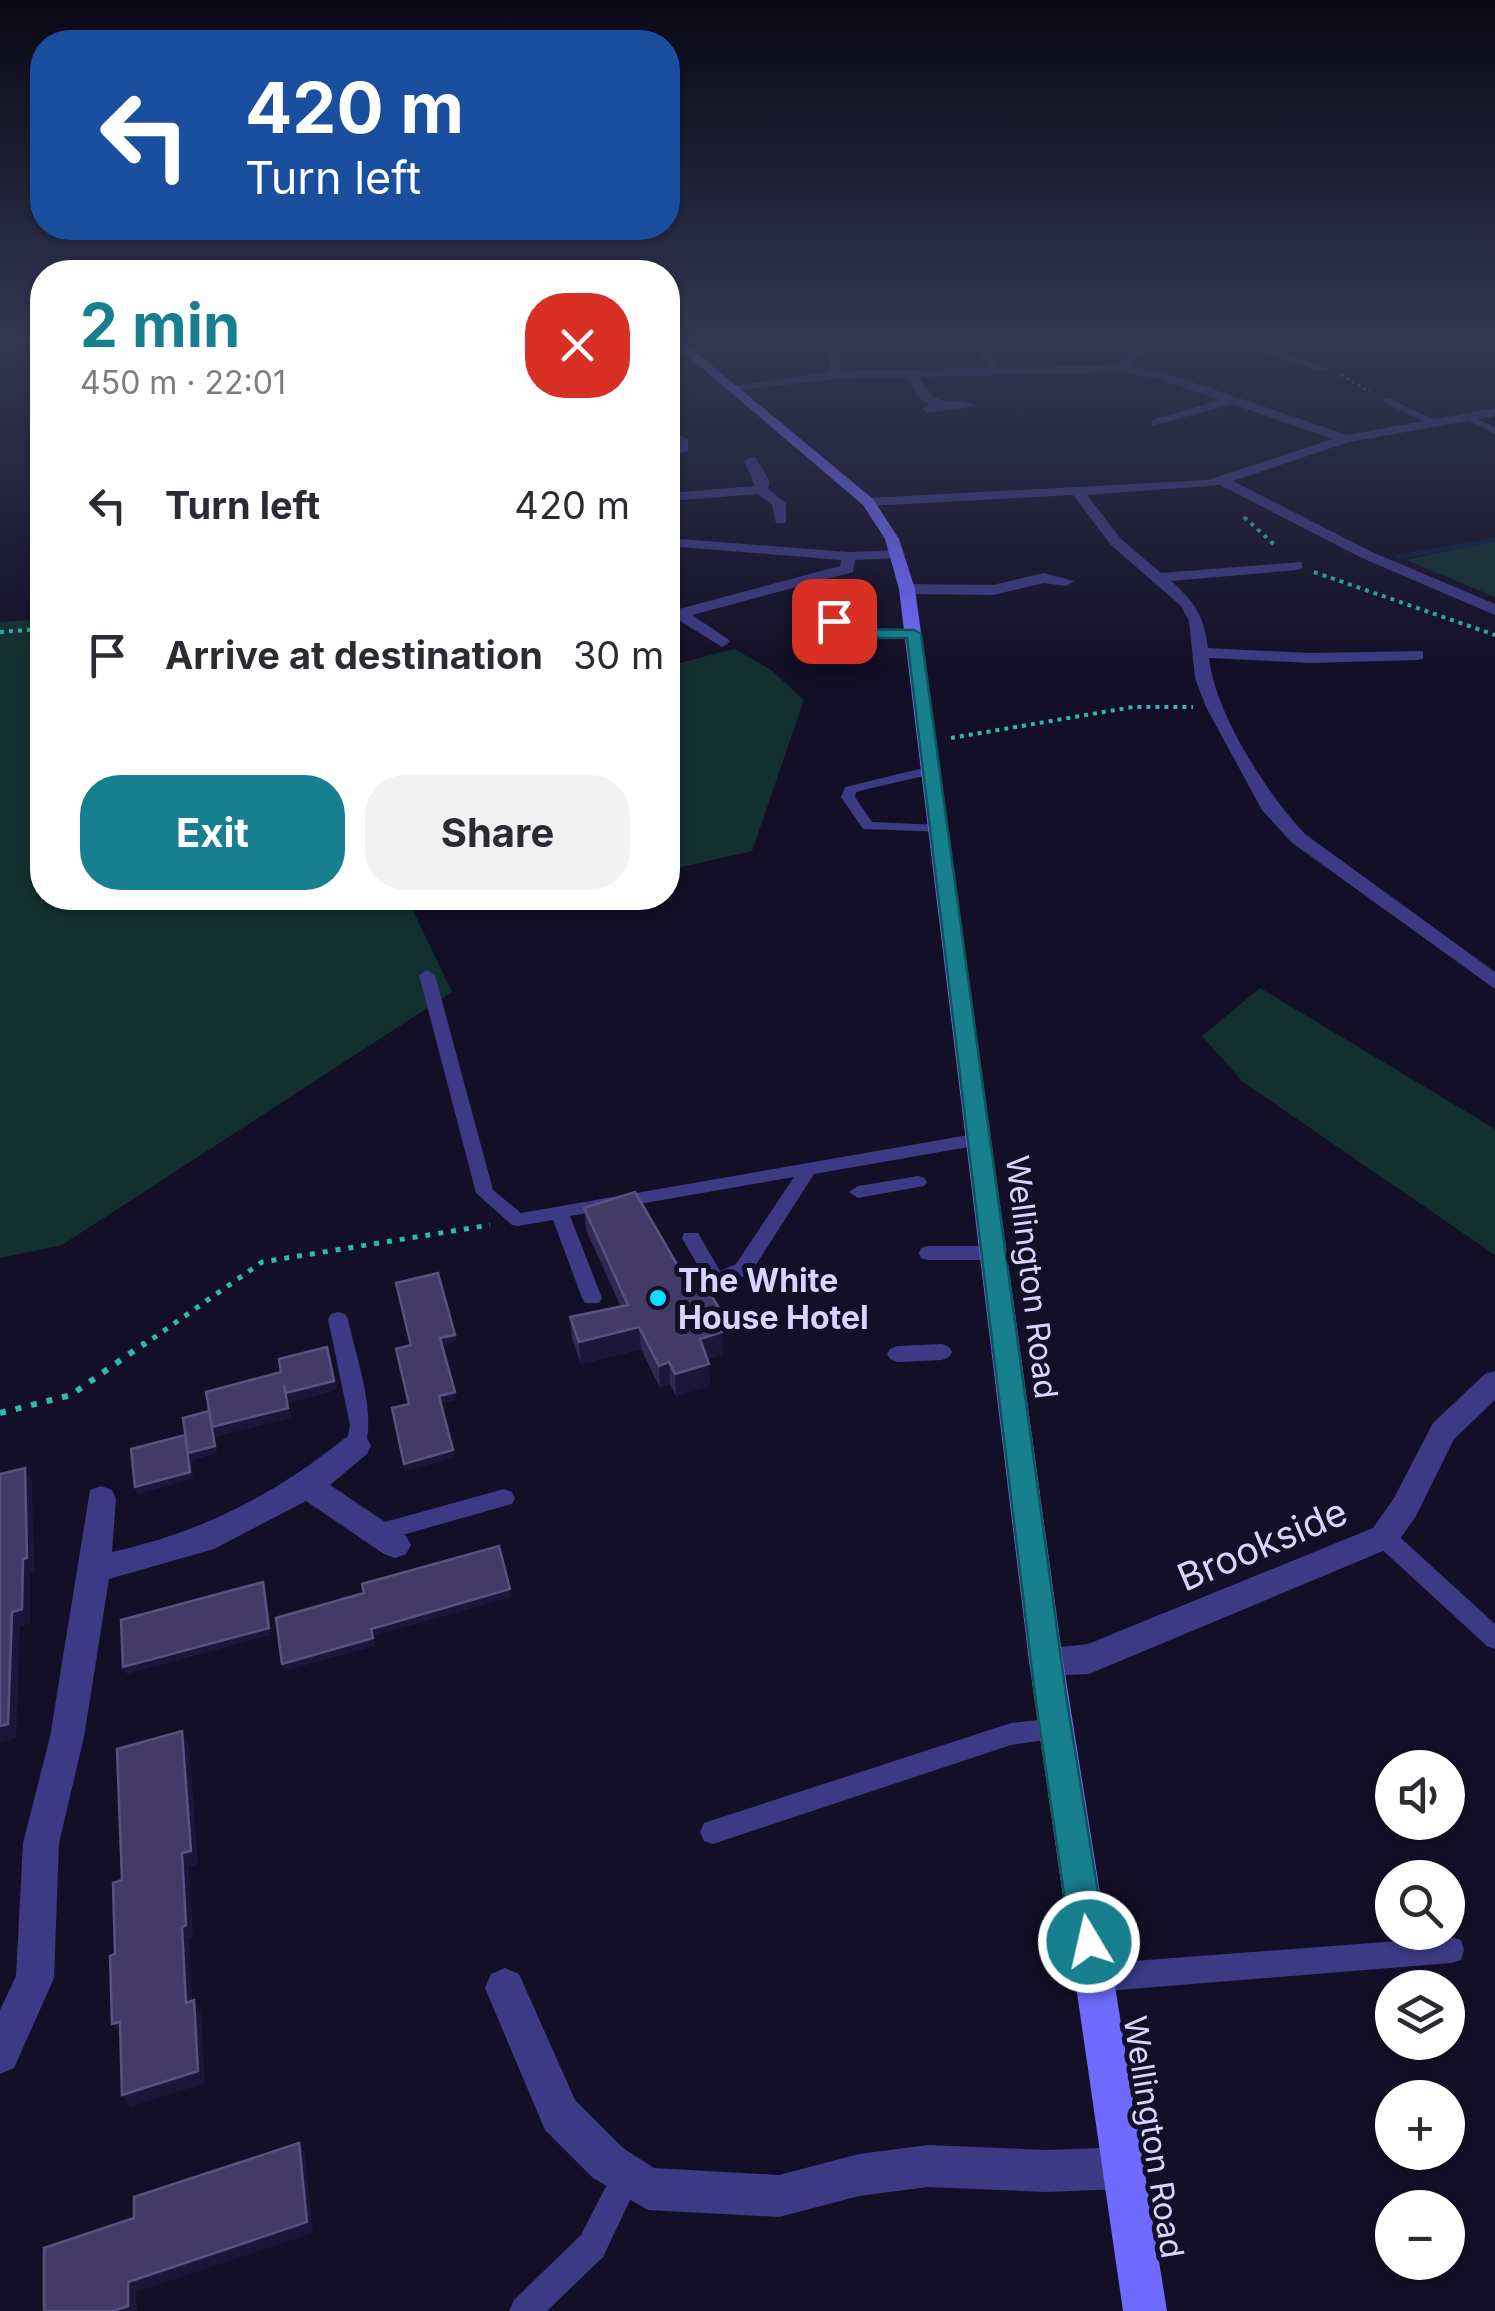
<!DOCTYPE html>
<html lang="en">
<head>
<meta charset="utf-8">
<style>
  body { margin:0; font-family:Inter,sans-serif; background:#f2f2f3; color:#2b2b33; height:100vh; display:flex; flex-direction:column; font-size:38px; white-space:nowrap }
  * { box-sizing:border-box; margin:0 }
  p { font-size:32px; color:#7c7c81 }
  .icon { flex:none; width:55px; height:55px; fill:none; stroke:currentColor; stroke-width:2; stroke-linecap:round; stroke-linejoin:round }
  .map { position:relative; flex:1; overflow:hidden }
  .panel { position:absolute; left:30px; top:260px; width:650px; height:650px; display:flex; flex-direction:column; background:#fff; border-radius:40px; box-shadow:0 2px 8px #0004 }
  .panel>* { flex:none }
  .top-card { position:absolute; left:30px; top:30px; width:650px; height:210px; border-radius:40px; box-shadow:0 2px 8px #0004; background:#1a4fa0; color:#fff; overflow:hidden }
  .controls { position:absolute; left:1375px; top:1750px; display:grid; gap:20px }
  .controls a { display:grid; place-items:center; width:90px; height:90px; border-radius:50%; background:#fff; box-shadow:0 2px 8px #0004; font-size:50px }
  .pin { position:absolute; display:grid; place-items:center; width:85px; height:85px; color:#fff; margin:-42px; border-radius:20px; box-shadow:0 5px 15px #0006 }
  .me { position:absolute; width:110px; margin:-55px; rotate:351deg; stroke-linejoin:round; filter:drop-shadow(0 0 8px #0008) }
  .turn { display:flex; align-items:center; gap:35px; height:210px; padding:0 50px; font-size:45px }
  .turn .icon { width:130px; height:130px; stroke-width:2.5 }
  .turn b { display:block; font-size:70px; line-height:85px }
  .round { display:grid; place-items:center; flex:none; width:105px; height:105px; border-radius:40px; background:#f2f2f3 }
  .headline { display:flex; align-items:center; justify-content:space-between; height:170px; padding:0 50px }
  h1 { font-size:60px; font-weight:700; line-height:75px; color:#187f8f }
  .button { display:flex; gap:20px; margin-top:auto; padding:20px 50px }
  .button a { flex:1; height:115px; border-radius:40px; background:#187f8f; color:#fff; font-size:40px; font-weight:700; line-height:115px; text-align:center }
  .button a+a { background:#f2f2f3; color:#2b2b33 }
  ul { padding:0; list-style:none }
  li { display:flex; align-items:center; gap:30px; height:150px; padding:0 50px }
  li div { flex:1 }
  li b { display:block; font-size:38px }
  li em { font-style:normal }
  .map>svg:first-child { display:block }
  .green { fill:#12302f }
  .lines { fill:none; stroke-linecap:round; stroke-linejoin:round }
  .stream { stroke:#0a1f44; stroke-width:5 }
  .path-far3 { stroke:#2fb8b0; stroke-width:2.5; stroke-dasharray:2.5 4; stroke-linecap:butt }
  .path-far2 { stroke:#2fb8b0; stroke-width:4; stroke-dasharray:4 5; stroke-linecap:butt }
  .path-far1 { stroke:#2fb8b0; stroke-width:5; stroke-dasharray:5 8; stroke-linecap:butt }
  .path { stroke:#2fb8b0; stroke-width:6; stroke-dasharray:6 10; stroke-linecap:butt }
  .lane { fill:#3d3a85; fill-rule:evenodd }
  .street { fill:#3d3a85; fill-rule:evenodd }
  .secondary { fill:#6f6bff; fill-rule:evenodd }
  .wall { fill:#312854 }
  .shaded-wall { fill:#1d163a }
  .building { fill:#433a66; stroke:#5a527e; stroke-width:2.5 }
  .route { fill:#187f8f; stroke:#10535d; stroke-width:2.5 }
  .poi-dot { fill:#00e5ff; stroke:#130f26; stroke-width:4 }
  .labels { text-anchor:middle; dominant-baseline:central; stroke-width:10; stroke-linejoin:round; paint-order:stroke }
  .street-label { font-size:32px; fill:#d9d4ff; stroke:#130f26 }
  .poi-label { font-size:32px; font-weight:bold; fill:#d9d4ff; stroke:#130f26; text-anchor:start }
  .near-street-label { font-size:38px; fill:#d9d4ff; stroke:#130f26 }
</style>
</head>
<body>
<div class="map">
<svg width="1495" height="2311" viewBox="0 0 1495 2311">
  <rect width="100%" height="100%" fill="#130f26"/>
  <g class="green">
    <polygon points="1260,344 1365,344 1357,349 1369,353 1346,370"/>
    <polygon points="1495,541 1495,597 1406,560"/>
    <polygon points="42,619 42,898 407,898 452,992 62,1245 0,1258 0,622"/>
    <polygon points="734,649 770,669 804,700 752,851 668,870 668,666"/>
    <polygon points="1260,988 1495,1129 1495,1255 1243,1082 1202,1036"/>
  </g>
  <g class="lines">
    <polyline class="stream" points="1398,557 1495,540"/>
    <polyline class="path-far3" points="1341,375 1370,392"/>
    <g class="path-far2">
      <polyline points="1244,517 1277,547"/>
      <polyline points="1314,572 1495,635"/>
      <polyline points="0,632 42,629"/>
      <polyline points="951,738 1133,707 1193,707"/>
    </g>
    <polyline class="path-far1" points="142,1346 262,1262 490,1225"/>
    <polyline class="path" points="0,1413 71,1395 145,1343"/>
    <g class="lane">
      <polygon points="1383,398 1389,398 1440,423 1433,425 1383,402"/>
      <polygon points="1470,415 1495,427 1495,434 1467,420"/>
      <polygon points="834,618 857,631 914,631 920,634 914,637 855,637 830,623 828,621"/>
      <polygon points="932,766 938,770 937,773 863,790 856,792 855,797 872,822 940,825 945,826 945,832 863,829 841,797 845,787"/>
      <polygon points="427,970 435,975 493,1190 521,1213 980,1133 989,1139 980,1145 814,1174 750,1274 716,1287 709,1285 682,1238 684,1233 698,1233 720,1271 736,1264 794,1177 570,1216 602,1298 599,1303 585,1303 582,1298 553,1220 518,1226 512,1225 476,1193 419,975"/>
      <polygon points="918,1176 924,1178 927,1182 924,1186 858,1198 849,1192 858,1186"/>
      <polygon points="928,1246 993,1246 1000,1248 1002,1253 1000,1258 993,1260 928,1260 921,1258 919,1253 921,1248"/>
      <path d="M338,1312l7,2 3,5c7,36 31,99 15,133l-7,2 -7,-2 -3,-6 4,-21 -22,-106 3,-5z"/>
      <polygon points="942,1344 949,1347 952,1352 949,1357 942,1360 897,1362 890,1359 887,1354 890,1349 897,1346"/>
      <polygon points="504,1489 512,1492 515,1498 512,1504 374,1543 366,1541 363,1534 366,1527 374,1525"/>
      <polygon points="1384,1528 1392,1530 1495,1624 1495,1649 1487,1646 1376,1544 1373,1537 1376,1530"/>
      <polygon points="1056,1718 1065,1721 1068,1729 1065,1737 1011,1745 713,1844 704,1841 700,1832 704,1823 713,1820 1011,1723"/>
      <polygon points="1451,1937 1461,1940 1464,1950 1461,1960 1451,1963 1094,1992 1084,1988 1080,1978 1084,1968 1094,1964"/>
      <polygon points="627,2160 637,2165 642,2175 603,2257 547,2311 509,2311 514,2300 581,2235 617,2165"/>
    </g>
    <g class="street">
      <path d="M829,344h11l1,27 146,-3 -11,-24h11l11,24 121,-3 16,-17 34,-4 -31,12 -8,10 33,6 184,63 148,-27v8l-146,26 -116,39 139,71 123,52v11l-133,-57 -142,-73 -133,10 34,44 40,34 141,-11v6l-5,2 -126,11c24,21 33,35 37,67l102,5 113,-2v8l-6,1 -107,3 -101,-5c6,55 58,136 96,176l190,138v17l-204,-147 -29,-32 -56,-103 -11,-29 -6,-57 -8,-15 -70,-61 -38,-50 -205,11 -7,-4 7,-4 340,-18 125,-41 -101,-35 -80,22v-6l68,-20 -64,-22 -33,-6 -204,5c19,37 31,16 58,29l-49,7 -6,-4 8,-4 -12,-7 -11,-21 -71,2 -104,12 -6,-4 104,-15z"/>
      <polygon points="1240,344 1258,344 1329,369 1319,371"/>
      <polygon points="668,431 688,439 688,451 668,458 668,450 676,446 668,440"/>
      <polygon points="751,457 756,458 770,482 768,489 786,503 786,523 776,523 772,505 758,494 668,501 668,493 755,486 744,461"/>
      <polygon points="668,538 848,552 899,550 906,554 899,558 855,560 853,572 692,615 728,639 730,642 722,647 677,619 668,622 668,612 840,566 841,560 668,546"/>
      <polygon points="1044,573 1074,581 1066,586 1044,583 993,595 907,594 899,589 907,584 993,585"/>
      <polygon points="1495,1371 1495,1400 1454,1439 1416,1516 1395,1546 1089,1674 1046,1676 1034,1672 1029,1661 1034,1650 1088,1644 1373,1528 1394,1498 1433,1423 1485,1374"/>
      <path d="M356,1434l11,4 4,8 -4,8 -37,31 76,51 5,9 -5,9 -11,4 -11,-4 -78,-53 -92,48 -105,30 -25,158 -25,106 -5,135 -40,90 -14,6v-64l16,-34 7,-133 27,-106 40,-247 11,-4 11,4 4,9 -4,53c90,-20 162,-57 233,-114z"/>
      <polygon points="505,1968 519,1974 575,2100 623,2148 654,2168 779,2175 859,2154 928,2145 1046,2150 1123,2147 1138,2153 1144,2168 1138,2183 1123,2189 1046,2192 928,2187 859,2196 779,2217 648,2210 593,2178 545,2130 485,1988 491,1974"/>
    </g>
    <polygon class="secondary" points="674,344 686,344 873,499 899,539 915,589 1063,1661 1167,2311 1123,2311 1029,1661 899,589 885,539 863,505"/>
  </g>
  <polygon class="wall" points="584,1208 679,1268 718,1306 719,1322 722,1332 723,1354 708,1359 710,1386 676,1396 670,1384 660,1388 641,1349 581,1364 572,1339 570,1317 621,1307 586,1230"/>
  <g class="shaded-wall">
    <polygon points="639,1327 641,1349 581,1364 579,1342"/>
    <polygon points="722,1332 723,1354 701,1361 700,1339"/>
    <polygon points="455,1335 456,1342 442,1346 440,1338"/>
    <polygon points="327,1347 337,1390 289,1403 288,1401 291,1418 215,1437 215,1435 217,1453 191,1461 193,1479 138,1494 135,1487 209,1411 284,1385"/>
    <polygon points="669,1362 670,1384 660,1388 659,1366"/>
    <polygon points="709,1364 710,1386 676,1396 675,1374"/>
    <polygon points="455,1392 456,1400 441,1404 439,1396"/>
    <polygon points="453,1450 454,1458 405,1471 404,1464"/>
    <polygon points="25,1468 32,1482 34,1573 30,1574 30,1624 20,1626 16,1738 0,1743 0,1726"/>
    <polygon points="263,1582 266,1590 271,1635 127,1674 123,1667"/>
    <polygon points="510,1589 512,1597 373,1636 371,1629"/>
    <polygon points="373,1638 375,1646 285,1671 282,1664"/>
    <polygon points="182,1731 189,1745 198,1864 189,1867 193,1938 189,1939 193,2015 186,2003 182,1927"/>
    <polygon points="194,2000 201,2013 205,2083 130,2107 122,2095"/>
    <polygon points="120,2022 120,2036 112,2024"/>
    <polygon points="299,2143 305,2154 313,2233 136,2292 137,2311 113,2311 128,2282"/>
  </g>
  <g class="building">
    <polygon points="635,1192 679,1268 691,1266 718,1306 713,1308 722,1332 700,1339 709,1364 675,1374 669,1362 659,1366 639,1327 579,1342 570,1317 628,1305 584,1208"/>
    <polygon points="438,1273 455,1335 440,1338 455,1392 439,1396 453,1450 404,1464 392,1408 409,1404 396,1349 411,1345 396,1283"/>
    <polygon points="327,1347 334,1381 286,1393 284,1385 288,1408 212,1427 206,1392 281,1372 279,1359"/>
    <polygon points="209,1411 215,1446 188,1453 183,1418"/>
    <polygon points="185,1435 190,1472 135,1487 131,1449"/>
    <polygon points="25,1468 27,1558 23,1559 22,1609 12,1612 8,1724 0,1726 0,1474"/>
    <polygon points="499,1546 510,1589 371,1629 373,1638 282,1664 276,1618 364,1593 362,1584"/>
    <polygon points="263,1582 269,1628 123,1667 121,1620"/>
    <polygon points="182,1731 191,1851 182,1853 186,1925 182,1927 186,2003 194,2000 198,2071 122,2095 120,2022 112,2024 110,1956 115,1954 113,1883 122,1880 117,1749"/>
    <polygon points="299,2143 307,2222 128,2282 128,2306 113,2311 44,2311 44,2248 134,2218 134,2197"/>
  </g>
  <linearGradient id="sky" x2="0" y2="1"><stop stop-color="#0a0815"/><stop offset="0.51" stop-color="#333752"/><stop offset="1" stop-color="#333752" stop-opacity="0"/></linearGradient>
  <rect width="1495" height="668" fill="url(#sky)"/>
  <polygon class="route" points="834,617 858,629 914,630 921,634 1066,1695 1106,1942 1101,1955 1089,1960 1076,1955 1071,1942 1035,1695 907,638 855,638 829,624 829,618"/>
  <circle class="poi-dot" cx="658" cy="1298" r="10"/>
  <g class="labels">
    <g class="street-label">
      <text transform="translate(1032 1277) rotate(83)">Wellington Road</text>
      <text transform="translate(1154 2137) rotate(81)">Wellington Road</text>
    </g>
    <g class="poi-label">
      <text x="678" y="1280">The White<tspan x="678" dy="37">House Hotel</tspan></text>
    </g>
    <g class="near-street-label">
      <text transform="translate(1262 1544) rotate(-23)">Brookside</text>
    </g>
  </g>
</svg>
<div class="controls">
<a><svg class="icon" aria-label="sound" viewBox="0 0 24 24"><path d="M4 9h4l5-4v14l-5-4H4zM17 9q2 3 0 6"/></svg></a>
<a><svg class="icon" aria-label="search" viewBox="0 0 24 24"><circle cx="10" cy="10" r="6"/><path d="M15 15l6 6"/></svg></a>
<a><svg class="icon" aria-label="layers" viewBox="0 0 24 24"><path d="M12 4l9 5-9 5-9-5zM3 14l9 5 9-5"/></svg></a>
<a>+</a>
<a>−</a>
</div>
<div class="pin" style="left:834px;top:621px;background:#d93025"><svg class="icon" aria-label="arrive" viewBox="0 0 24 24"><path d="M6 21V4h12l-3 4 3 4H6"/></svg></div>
<svg class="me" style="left:1089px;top:1942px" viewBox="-20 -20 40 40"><circle r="17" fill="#187f8f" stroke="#fff" stroke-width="3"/><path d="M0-11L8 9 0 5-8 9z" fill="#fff"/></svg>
<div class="top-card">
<div class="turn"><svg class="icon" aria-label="left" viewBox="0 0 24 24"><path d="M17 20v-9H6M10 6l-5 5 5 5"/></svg><div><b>420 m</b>Turn left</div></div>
</div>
<section class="panel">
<div class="headline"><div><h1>2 min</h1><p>450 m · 22:01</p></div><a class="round" style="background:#d93025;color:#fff"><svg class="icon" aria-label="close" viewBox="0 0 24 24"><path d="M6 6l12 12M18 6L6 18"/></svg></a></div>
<ul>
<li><svg class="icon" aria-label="left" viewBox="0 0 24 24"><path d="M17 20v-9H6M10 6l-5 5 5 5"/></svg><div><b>Turn left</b></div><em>420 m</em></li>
<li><svg class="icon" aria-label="arrive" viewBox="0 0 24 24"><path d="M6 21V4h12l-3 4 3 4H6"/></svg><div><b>Arrive at destination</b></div><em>30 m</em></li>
</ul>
<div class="button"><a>Exit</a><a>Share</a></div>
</section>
</div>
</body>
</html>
